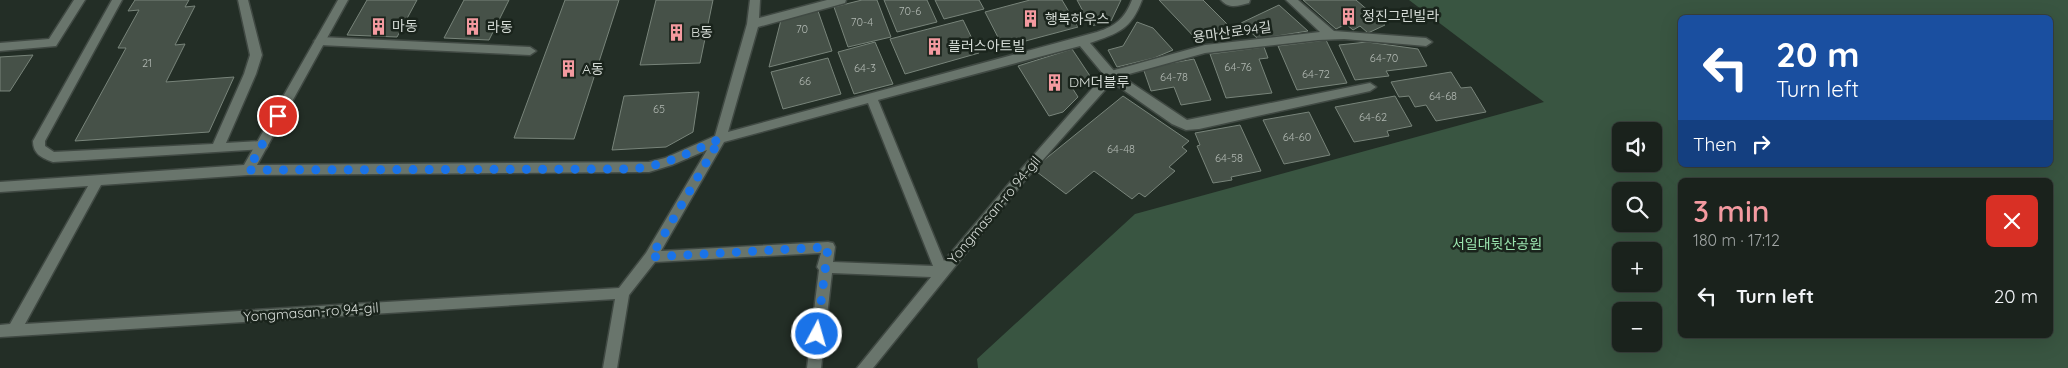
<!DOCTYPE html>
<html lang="en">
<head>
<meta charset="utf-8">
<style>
  body { margin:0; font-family:Quicksand,"Noto Sans KR",sans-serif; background:#272f29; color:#f1f3f6; height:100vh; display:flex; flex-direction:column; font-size:19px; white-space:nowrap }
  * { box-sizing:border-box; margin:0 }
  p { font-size:16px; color:#9fa4a3 }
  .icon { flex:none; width:28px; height:28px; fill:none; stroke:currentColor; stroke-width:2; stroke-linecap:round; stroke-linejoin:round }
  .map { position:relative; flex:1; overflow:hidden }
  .details { position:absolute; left:1678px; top:178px; width:375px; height:160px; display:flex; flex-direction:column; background:#1a221c; border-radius:8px; box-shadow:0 5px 20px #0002,0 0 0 1px #383f3b }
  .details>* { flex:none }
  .hud { position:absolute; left:1678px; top:15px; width:375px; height:152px; border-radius:8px; box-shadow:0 5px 20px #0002,0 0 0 1px #383f3b; background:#1a4fa0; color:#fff; overflow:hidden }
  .buttons { position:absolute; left:1612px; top:122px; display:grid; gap:10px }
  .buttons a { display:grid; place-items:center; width:50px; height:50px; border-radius:8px; background:#1a221c; box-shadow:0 5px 20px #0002,0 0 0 1px #383f3b; font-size:25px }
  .pin { position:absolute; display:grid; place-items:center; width:42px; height:42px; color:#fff; margin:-21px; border:2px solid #fff; border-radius:50%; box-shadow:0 1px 5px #0007 }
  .me { position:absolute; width:55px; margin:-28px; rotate:6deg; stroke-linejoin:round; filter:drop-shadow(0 0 4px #0008) }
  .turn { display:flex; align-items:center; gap:18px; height:105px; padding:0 15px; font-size:22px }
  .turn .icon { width:65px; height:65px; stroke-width:2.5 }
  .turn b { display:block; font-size:35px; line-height:42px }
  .then { display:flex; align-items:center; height:48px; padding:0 15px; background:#0003; gap:10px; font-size:19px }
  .round { display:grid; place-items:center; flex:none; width:52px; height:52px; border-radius:8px; background:#272f29 }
  .overview { display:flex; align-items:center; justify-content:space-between; height:85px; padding:0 15px }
  h1 { font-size:30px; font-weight:600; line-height:38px; color:#f49aa0 }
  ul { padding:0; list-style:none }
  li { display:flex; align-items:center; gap:15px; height:65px; padding:0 15px }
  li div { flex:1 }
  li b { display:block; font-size:19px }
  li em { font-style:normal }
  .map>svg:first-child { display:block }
  .green { fill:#395541; fill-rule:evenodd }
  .building { fill:#465148; stroke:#78847a }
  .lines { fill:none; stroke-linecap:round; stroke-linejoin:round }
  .service-casing { stroke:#404943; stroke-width:3 }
  .minor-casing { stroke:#404943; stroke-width:3 }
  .service { fill:#69756c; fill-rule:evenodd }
  .minor { fill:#69756c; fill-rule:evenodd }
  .route { stroke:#1a73e8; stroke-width:9; stroke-dasharray:0 16.2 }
  .labels { text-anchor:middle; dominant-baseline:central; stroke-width:5; stroke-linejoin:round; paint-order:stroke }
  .number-label { font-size:11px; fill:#b1b8b2 }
  .poi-label { font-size:14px; fill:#d5dbd6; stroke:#1a241c; text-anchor:start }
  .street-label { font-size:14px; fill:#d5dbd6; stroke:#1a241c }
  .park-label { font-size:14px; fill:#9be5af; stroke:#1a241c }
</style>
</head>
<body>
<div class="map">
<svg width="2068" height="368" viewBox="0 0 2068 368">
  <rect width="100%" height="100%" fill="#232e26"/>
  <path class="green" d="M1409,0h659v368h-1090l-1,-9 158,-145 409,-112zM1680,18h370v147h-370zM1621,131h33v33h-33zM1680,180h370v155h-370zM1621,191h33v33h-33zM1621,251h33v33h-33zM1621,311h33v33h-33z"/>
  <g class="building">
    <polygon points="135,0 189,0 185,7 195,6 175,45 185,44 166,82 234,77 209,132 75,141 126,48 118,48 139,10 128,11"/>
    <polygon points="367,0 417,0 397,37 347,35"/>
    <polygon points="464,0 509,0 489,40 444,38"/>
    <polygon points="565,0 619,0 574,139 514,138"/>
    <polygon points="656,0 713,0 700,63 640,65"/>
    <polygon points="877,0 891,37 848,47 834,7 862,0"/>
    <polygon points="884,0 927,0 937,22 897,32"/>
    <polygon points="935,0 979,0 984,9 944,19"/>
    <polygon points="1030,0 1062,0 1078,27 1003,47 985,12"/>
    <polygon points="1077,0 1121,0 1111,21 1091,26"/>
    <polygon points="1159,0 1203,0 1230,27 1198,41"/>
    <polygon points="1303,0 1356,0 1385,25 1368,33 1360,26 1353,30 1346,24 1336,29"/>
    <polygon points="1279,5 1308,31 1258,39 1241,23"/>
    <polygon points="818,11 832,51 769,67 781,20"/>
    <polygon points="963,20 979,53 905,74 890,39"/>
    <polygon points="1137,22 1153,28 1173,50 1154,58 1117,67 1108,50 1123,46"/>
    <polygon points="1326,40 1347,83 1297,90 1278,46"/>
    <polygon points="875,42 893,84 854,94 838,52"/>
    <polygon points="1367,42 1418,49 1427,66 1386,71 1389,76 1355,80 1339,45"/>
    <polygon points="1264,47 1268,58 1259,59 1272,93 1226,98 1210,54"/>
    <polygon points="1072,49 1092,79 1071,86 1078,97 1063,112 1049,116 1018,66"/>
    <polygon points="33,55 10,91 0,91 0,57"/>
    <polygon points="828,58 841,94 783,109 771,72"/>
    <polygon points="1194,59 1211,100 1181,105 1174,87 1151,91 1143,68"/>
    <polygon points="1451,72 1461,88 1471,87 1486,112 1436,121 1426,105 1415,107 1409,96 1399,97 1391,82"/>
    <polygon points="699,92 693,132 666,147 612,150 624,96"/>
    <polygon points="1123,96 1189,141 1182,147 1187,151 1169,167 1175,171 1145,197 1139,193 1132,199 1094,171 1066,194 1033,169"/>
    <polygon points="1395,96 1412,126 1387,131 1389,136 1354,142 1335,107"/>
    <polygon points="1309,112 1330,155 1284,164 1263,120"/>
    <polygon points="1240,125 1261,171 1231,177 1232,180 1213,183 1197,146 1200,145 1195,133"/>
  </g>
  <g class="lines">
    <defs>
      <g id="service">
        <path d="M112,0h10l-77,141v5l9,6 159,-8 31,-70 6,-19 -12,-55h10l14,55 -6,19 -30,69 36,-2 4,2 2,3 -2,3 -213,13c-11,-4 -20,-8 -20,-21z"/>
        <polygon points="1286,0 1298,0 1334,31 1426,38 1432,42 1426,46 1344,39 1318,40 1205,53 1111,79 1105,75 1111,71 1205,45 1320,32"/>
        <polygon points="320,37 530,47 536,51 530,55 320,45 314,41"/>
      </g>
      <g id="minor">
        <polygon points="74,0 85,0 56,46 0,51 0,43 49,39"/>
        <path d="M338,0h10l-91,165 392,-3 16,-4 50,-22 32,-112 3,-24h10l-1,18 68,-18h19l-1,3 -87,24 -30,105 369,-100c19,-6 28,-14 35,-32h10c-11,30 -24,33 -52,43l25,29 72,48 183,-37 6,4 -6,4 -171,38 -13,1 -14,-6 -60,-42 -87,98 -152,188h-16l74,-91 -99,-4 -11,95h-14l12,-98 -2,-3 4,-14 -166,9 -26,33 -12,73h-14l12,-69 -615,38v-12l10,-1 78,-138 -88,6v-10l244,-17zM1080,46l24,29 -87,99 -73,87 -66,-161zM868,103l65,163 -100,-4 2,-15 -2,-4 -5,-1 -167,9 63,-109zM707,150l-61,103 -27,35 -594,36 76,-139 147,-10 401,-3 23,-7z"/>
        <path d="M1221,0h29l-1,3c-11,3 -20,6 -28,-3z"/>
      </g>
    </defs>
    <use href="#service" class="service-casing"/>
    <use href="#minor" class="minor-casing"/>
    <use href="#service" class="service"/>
    <use href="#minor" class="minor"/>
  </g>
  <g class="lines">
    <path class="route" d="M278,116l-30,54 382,-1c33,-2 60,-17 90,-30l-69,118 177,-10 -11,87"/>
  </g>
  <defs>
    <symbol id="building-bare" viewBox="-9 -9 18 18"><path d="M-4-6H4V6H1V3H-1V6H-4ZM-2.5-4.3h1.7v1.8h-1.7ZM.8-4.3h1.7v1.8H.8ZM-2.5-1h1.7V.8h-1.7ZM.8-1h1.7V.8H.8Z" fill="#f49aa0" stroke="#1a241c" stroke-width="2.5" paint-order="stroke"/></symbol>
  </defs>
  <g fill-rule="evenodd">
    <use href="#building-bare" x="1336" y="4" width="25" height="25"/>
    <use href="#building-bare" x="1018" y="6" width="25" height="25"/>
    <use href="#building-bare" x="366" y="14" width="25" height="25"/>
    <use href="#building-bare" x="460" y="14" width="25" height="25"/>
    <use href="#building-bare" x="664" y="20" width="25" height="25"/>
    <use href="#building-bare" x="922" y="34" width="25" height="25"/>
    <use href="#building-bare" x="556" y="56" width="25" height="25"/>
    <use href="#building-bare" x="1042" y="70" width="25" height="25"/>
  </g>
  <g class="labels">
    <g class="number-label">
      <text x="910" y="11">70-6</text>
      <text x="862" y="22">70-4</text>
      <text x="802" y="29">70</text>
      <text x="1384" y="58">64-70</text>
      <text x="147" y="63">21</text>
      <text x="1238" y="67">64-76</text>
      <text x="865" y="68">64-3</text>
      <text x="1316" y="74">64-72</text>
      <text x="1174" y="77">64-78</text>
      <text x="805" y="81">66</text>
      <text x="1443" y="96">64-68</text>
      <text x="659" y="109">65</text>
      <text x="1373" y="117">64-62</text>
      <text x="1297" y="137">64-60</text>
      <text x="1121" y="149">64-48</text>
      <text x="1229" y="158">64-58</text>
    </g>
    <g class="poi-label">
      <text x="1362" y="16">정진그린빌라</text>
      <text x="1045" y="19">행복하우스</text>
      <text x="392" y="26">마동</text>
      <text x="487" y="27">라동</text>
      <text x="691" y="32">B동</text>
      <text x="948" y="46">플러스아트빌</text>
      <text x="582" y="69">A동</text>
      <text x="1069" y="82">DM더블루</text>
    </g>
    <g class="street-label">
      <text transform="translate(1232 32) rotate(-8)">용마산로94길</text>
      <text transform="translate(994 210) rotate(-50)">Yongmasan-ro 94-gil</text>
      <text transform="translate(311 312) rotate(-4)">Yongmasan-ro 94-gil</text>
    </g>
    <g class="park-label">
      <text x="1497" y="244">서일대뒷산공원</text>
    </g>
  </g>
</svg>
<div class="buttons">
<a><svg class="icon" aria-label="sound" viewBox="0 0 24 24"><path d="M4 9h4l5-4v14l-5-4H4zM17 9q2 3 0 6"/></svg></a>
<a><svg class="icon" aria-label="search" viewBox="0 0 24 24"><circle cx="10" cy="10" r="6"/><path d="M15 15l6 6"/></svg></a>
<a>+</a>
<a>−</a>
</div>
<div class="pin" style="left:278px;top:116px;background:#d93025"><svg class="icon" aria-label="arrive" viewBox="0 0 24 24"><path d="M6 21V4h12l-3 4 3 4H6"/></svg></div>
<svg class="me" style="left:817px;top:334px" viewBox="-20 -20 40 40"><circle r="17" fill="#1a73e8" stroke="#fff" stroke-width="3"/><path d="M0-11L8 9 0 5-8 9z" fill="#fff"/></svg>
<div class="hud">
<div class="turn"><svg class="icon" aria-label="left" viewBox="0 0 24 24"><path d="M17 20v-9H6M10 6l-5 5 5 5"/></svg><div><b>20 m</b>Turn left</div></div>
<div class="then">Then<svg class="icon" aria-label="right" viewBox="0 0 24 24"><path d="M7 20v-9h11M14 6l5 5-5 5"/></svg></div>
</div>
<section class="details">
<div class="overview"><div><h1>3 min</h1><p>180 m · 17:12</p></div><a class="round" style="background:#d93025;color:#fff"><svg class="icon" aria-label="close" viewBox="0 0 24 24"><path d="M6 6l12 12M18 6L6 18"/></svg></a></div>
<ul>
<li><svg class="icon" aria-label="left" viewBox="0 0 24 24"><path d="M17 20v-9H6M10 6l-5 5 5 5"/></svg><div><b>Turn left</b></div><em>20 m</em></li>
</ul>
</section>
</div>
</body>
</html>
